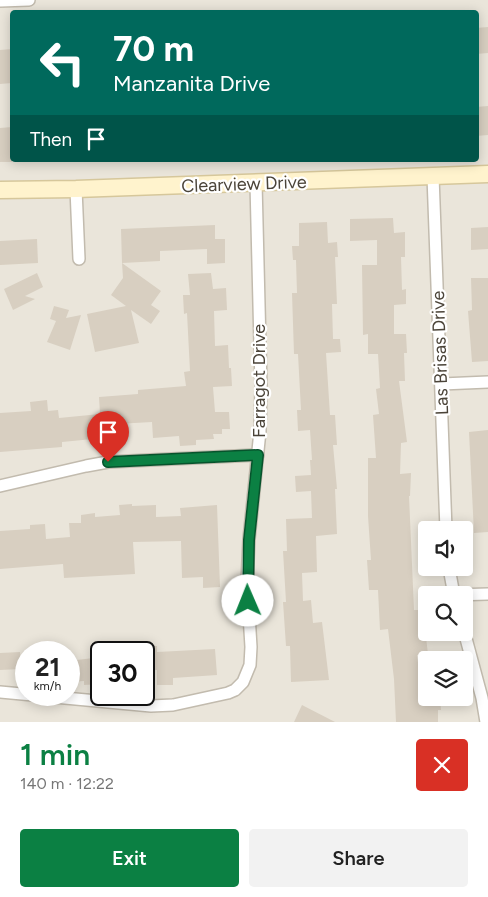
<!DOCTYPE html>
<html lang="en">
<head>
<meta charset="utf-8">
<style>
  body { margin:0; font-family:Figtree,sans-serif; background:#f2f2f2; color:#222; height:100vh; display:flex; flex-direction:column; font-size:19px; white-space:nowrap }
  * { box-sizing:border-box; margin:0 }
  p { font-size:16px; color:#767676 }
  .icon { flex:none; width:28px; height:28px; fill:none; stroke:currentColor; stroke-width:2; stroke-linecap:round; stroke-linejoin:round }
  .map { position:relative; height:722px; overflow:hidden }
  .sheet { display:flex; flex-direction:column; background:#fff; flex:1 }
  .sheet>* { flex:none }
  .top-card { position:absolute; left:10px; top:10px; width:469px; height:152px; border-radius:5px; box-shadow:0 2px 12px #0003; background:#00695c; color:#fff; overflow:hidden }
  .tools { position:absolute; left:418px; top:521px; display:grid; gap:10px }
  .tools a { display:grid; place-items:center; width:55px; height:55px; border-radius:5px; background:#fff; box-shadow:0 2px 12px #0003; font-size:25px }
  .speed { position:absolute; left:15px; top:641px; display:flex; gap:10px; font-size:25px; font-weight:700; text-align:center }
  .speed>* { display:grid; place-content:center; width:65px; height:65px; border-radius:50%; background:#fff; box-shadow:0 2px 12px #0003; line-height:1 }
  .speed small { font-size:12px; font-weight:400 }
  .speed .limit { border:2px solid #111; border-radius:8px; background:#fff; color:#111 }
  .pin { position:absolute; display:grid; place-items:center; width:42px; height:42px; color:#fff; margin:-51px -21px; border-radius:50% 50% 50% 0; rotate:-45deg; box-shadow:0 0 5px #0007 }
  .pin .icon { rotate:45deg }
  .me { position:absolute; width:55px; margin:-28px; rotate:359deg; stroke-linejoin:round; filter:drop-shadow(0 0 4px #0008) }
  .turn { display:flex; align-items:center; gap:18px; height:105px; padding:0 20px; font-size:22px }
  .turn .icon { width:65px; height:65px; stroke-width:2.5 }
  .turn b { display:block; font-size:35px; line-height:42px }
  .then { display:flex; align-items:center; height:48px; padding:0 20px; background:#0003; gap:10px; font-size:19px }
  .round { display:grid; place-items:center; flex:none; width:52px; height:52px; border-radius:5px; background:#f2f2f2 }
  .summary { display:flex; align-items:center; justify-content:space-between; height:85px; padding:0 20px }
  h1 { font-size:30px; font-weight:600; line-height:38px; color:#0b8043 }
  .button { display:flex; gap:10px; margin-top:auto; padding:10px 20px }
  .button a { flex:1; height:58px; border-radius:5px; background:#0b8043; color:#fff; font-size:20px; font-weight:600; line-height:58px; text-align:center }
  .button a+a { background:#f2f2f2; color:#222 }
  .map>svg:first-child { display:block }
  .residential { fill:#eae5da; fill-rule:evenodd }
  .building { fill:#d8cfc1 }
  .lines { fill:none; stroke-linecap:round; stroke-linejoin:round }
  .street-casing { stroke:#c2bbae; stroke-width:14 }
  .secondary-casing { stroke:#d6c79b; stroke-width:19 }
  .street { stroke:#fff; stroke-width:11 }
  .secondary { stroke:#fff3cd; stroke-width:16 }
  .route-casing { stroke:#07532c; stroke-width:12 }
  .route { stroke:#0b8043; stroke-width:9 }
  .labels { text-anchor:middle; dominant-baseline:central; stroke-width:4.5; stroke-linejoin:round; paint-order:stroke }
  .street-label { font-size:18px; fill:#4b4439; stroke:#fff }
</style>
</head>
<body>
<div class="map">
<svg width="488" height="722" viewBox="0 0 488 722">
  <rect width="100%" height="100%" fill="#f6f3ec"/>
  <path class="residential" d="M0,0h488v722h-488zM12,12h464v148h-464zM426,530h38v38h-38zM426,595h38v37h-38zM26,652h43v43h-43zM101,652h43v43h-43zM426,660h38v38h-38z"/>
  <g class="building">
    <polygon points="488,27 488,53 476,54 476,28"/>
    <polygon points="12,49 12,83 0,84 0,50"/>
    <polygon points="488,106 488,135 476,136 476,107"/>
    <polygon points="12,127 12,162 0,162 0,128"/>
    <polygon points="393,218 394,233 405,232 405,257 401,257 402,290 406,289 406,304 394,305 394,334 406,334 407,353 404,353 405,381 399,381 407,442 401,443 400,474 411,473 410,496 409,496 414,610 418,610 420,638 426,637 428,654 417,655 420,678 426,677 426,698 440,698 441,710 438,710 438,722 396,722 394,679 388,629 380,630 378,590 369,590 367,560 371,560 368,516 368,458 376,458 373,415 379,414 376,389 380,388 378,354 368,354 368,334 363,335 362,265 377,265 377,240 350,241 350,219"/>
    <polygon points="327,222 328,243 337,242 338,257 335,257 337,304 332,304 333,339 340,339 341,352 326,353 330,415 335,415 337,445 333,445 337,489 335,489 337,534 316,536 317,572 302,573 303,601 311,600 313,623 322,622 329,680 291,682 290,646 286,646 283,602 286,602 283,551 287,551 286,519 312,518 311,491 296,492 295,476 311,475 310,460 312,460 310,430 298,431 297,410 301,410 298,354 294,354 292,293 297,293 296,260 293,260 292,246 299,246 299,223"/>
    <polygon points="215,225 215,239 225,239 225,263 207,264 207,249 160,251 160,261 122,263 121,229"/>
    <polygon points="488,227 488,249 471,250 471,228"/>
    <polygon points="37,239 38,263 0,265 0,241"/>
    <polygon points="122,263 161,291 151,305 160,311 151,324 131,310 139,343 95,352 87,314 126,306 111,295 123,278"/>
    <polygon points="37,273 43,287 25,296 35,299 13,310 4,289"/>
    <polygon points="211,273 213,289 226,288 227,310 214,311 215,346 228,345 229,368 231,368 232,386 213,387 215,412 229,412 230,429 222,429 222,434 213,434 214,439 196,440 196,445 180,446 179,436 153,438 152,422 117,424 119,442 103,444 103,438 62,442 62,447 0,452 0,413 31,411 30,402 47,400 48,411 58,410 59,418 100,414 99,397 138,394 138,390 186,386 184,372 190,371 187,313 184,314 183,295 190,295 188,274"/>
    <polygon points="471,278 488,278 488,361 472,362 468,311 472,310"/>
    <polygon points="54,306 69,310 66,318 81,315 70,350 47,342 56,321 50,319"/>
    <polygon points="488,430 488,532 474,533 469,432"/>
    <polygon points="132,504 132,506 156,505 156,517 181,516 180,508 217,505 220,587 203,588 203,577 182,578 181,541 133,542 135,574 64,578 63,564 0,569 0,531 30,529 30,525 45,524 46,539 70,537 69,523 81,523 81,515 95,513 95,517 120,515 119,505"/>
    <polygon points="144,646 157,646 157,652 215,649 217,675 173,678 173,685 157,685 157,670 144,670"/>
    <polygon points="20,652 21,669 0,670 0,653"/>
    <polygon points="101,657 101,684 84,685 84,681 69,682 69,661"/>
    <polygon points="302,705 335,722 294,722"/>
  </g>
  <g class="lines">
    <defs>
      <g id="street">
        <polyline points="0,1 29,0"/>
        <polyline points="433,176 446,530"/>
        <polyline points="76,189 79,259"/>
        <polyline points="442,384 488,382"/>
        <polyline points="0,486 86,466 108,462 258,455"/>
        <polyline points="449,568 454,595"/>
        <polyline points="454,595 488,594"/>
        <polyline points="464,631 482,698 486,722"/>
        <polyline points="0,692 151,706 173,705 228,693 235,690 243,682 250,665 251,647 247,582 249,539 260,431 261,386 256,183"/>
      </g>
      <polyline id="secondary" points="0,190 76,189 488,174"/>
    </defs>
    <use href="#street" class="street-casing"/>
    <use href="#secondary" class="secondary-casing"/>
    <use href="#street" class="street"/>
    <use href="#secondary" class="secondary"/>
  </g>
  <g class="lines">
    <defs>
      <polyline id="route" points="108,462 258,455 249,540 248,601"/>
    </defs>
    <use href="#route" class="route-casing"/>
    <use href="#route" class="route"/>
  </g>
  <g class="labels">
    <g class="street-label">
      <text transform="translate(244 184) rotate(-2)">Clearview Drive</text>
      <text transform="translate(440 353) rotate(-92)">Las Brisas Drive</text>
      <text transform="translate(259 381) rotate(-90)">Farragot Drive</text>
    </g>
  </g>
</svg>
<div class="tools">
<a><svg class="icon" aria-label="sound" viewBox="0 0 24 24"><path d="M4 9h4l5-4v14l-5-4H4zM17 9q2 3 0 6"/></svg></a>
<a><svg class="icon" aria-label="search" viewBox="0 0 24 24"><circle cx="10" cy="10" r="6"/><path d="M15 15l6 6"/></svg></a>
<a><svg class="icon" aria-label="layers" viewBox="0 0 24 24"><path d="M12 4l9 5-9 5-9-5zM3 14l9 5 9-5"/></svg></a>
</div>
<div class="speed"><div>21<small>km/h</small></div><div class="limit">30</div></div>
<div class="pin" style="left:108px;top:462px;background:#d93025"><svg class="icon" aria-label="arrive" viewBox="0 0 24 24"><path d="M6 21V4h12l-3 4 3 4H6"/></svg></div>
<svg class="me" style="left:248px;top:601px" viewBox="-20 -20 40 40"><circle r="19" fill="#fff"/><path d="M0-13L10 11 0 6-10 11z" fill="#0b8043"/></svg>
<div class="top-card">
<div class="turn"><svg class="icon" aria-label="left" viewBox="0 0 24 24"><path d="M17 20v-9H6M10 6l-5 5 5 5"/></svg><div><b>70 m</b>Manzanita Drive</div></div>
<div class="then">Then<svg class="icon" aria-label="arrive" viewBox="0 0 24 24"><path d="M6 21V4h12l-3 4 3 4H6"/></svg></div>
</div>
</div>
<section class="sheet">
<div class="summary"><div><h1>1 min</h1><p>140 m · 12:22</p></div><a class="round" style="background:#d93025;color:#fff"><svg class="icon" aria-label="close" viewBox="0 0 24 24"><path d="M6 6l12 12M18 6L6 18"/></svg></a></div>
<div class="button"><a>Exit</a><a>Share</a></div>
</section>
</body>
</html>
